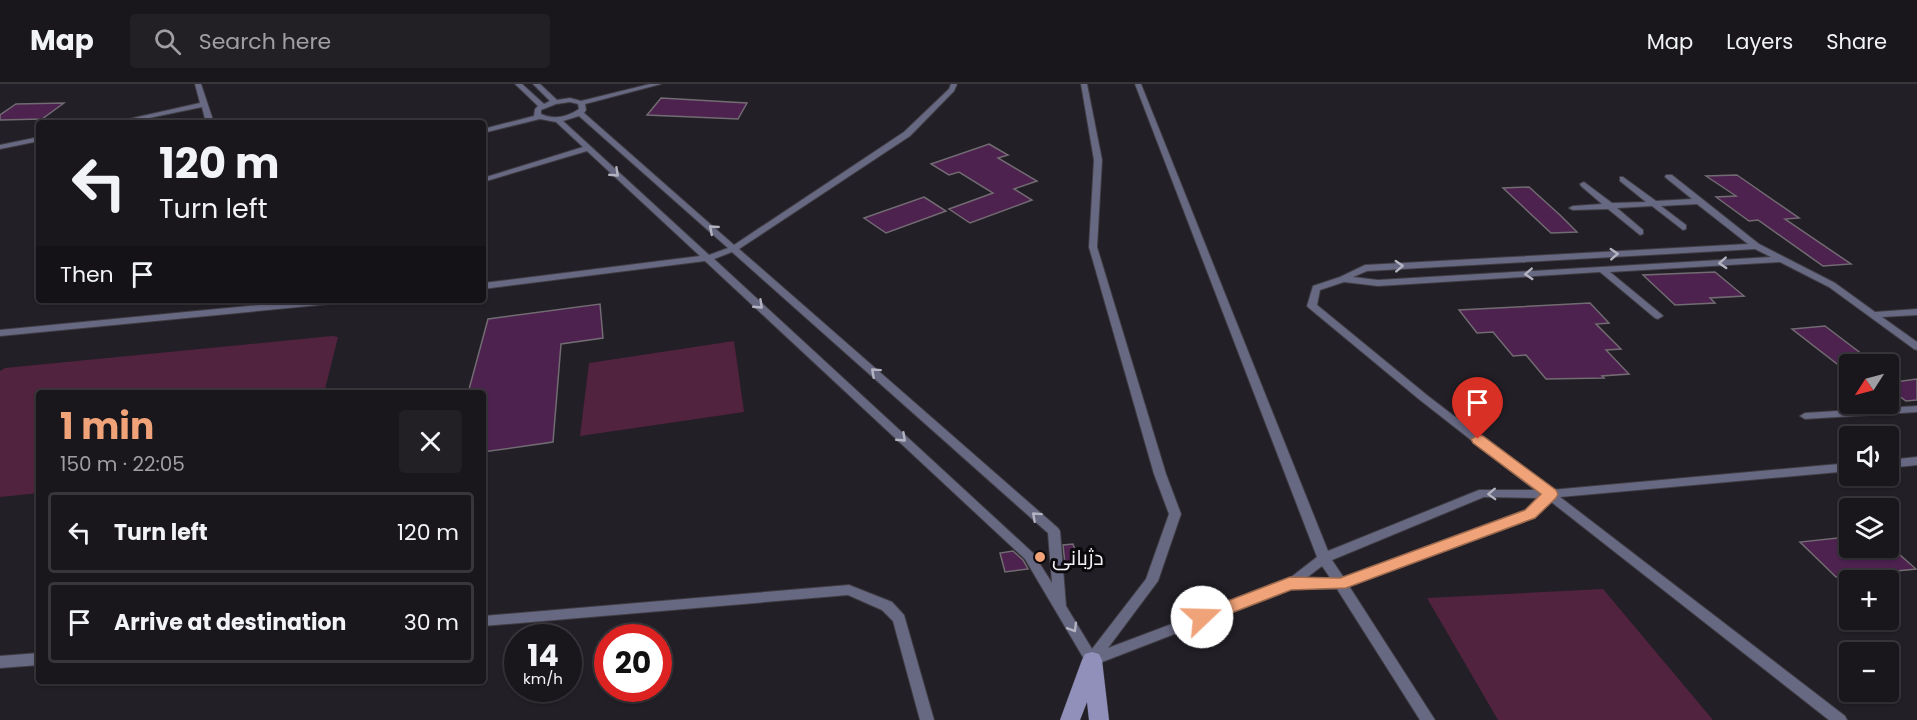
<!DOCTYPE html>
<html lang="en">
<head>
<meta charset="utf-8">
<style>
  body { margin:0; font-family:Poppins,Cairo,sans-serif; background:#232025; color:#f1f3f6; height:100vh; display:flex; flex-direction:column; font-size:22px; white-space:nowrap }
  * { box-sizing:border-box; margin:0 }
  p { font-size:20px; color:#9f9fa3 }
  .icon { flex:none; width:33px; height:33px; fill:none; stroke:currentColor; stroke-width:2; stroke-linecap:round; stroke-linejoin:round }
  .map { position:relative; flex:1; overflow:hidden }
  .drawer { position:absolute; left:36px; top:306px; width:450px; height:294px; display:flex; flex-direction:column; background:#1a171c; border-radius:6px; box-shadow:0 2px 4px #0004,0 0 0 2px #38363b }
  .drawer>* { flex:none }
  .hud { position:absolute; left:36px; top:36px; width:450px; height:183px; border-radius:6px; box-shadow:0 2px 4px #0004,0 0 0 2px #38363b; background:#1a171c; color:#f1f3f6; overflow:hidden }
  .needle { width:39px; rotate:234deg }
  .buttons { position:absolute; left:1839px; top:270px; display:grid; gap:12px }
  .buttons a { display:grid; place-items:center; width:60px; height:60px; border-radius:6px; background:#1a171c; box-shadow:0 2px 4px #0004,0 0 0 2px #38363b; font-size:30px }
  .speed { position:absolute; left:504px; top:540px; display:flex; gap:12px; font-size:30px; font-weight:700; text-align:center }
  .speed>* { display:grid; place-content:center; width:78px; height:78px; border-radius:50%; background:#1a171c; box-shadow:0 2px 4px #0004,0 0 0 2px #38363b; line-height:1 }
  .speed small { font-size:15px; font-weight:400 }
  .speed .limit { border:9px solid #d22; background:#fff; color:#111 }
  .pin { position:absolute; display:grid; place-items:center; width:51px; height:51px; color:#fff; margin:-62px -26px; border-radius:50% 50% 50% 0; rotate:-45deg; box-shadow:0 0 6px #0007 }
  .pin .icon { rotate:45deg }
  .me { position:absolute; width:66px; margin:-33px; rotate:69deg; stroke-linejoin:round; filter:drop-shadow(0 0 4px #0008) }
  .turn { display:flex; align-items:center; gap:21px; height:126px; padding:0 24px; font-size:27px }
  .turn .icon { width:78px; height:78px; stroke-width:2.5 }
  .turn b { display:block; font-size:42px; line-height:51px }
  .then { display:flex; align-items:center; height:57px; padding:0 24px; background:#0003; gap:12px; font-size:22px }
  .round { display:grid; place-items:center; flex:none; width:63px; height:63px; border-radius:6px; background:#232025 }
  .overview { display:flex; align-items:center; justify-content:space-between; height:102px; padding:0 24px }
  h1 { font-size:36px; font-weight:700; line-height:45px; color:#f0a378 }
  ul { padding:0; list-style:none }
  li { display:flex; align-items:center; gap:18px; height:81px; margin:0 12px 9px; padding:0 12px; border:3px solid #38363b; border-radius:6px }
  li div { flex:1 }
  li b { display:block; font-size:22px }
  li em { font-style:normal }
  header { display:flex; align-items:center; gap:36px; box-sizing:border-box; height:84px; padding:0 30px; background:#1a171c; border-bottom:2px solid #38363b }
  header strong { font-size:28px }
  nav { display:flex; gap:33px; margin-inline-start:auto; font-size:21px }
  .search { width:420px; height:54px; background:#232025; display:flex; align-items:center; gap:15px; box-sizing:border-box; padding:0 21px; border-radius:6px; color:#9f9fa3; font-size:22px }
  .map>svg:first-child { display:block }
  .green { fill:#52233e }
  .building { fill:#4d224f; stroke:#726b72; stroke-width:1.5 }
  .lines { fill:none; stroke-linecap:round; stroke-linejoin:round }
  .service-casing { stroke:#3f3c43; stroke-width:2 }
  .secondary-casing { stroke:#3f3c43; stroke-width:1 }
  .service { fill:#676882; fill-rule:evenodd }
  .secondary { fill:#9090bb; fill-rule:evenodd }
  .oneway { stroke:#b4b3c2 }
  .route { fill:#f0a378; stroke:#9c6a4e; stroke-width:1.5 }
  .poi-dot { fill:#f0a378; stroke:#0b090c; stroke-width:2 }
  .labels { text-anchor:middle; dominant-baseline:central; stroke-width:6; stroke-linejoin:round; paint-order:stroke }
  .poi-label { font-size:21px; fill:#f3f1f6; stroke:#0b090c; text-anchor:start }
</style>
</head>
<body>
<header>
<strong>Map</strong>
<div class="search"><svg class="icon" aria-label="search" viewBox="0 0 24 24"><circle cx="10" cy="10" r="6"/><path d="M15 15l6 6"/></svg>Search here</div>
<nav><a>Map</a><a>Layers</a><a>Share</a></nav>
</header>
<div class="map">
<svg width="1917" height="636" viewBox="0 0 1917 636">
  <rect width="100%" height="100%" fill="#221f26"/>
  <g class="green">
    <polygon points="332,252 338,253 324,309 39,309 39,409 0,413 0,287 5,284"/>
    <polygon points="734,257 744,328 580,352 589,279"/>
    <polygon points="1603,505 1713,636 1498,636 1427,514"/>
  </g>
  <g class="building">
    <polygon points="661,14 747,19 738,35 647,31"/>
    <polygon points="64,19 42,35 0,36 0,31 16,20"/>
    <polygon points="989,60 1008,71 998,74 1037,97 1014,105 1032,116 970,139 949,125 993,109 959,88 949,91 931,80"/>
    <polygon points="1737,91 1799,134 1785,135 1851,180 1823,182 1758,136 1749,137 1716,113 1736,112 1706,92"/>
    <polygon points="1529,103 1560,131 1577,148 1551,149 1503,104"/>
    <polygon points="924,113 946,127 886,149 864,134"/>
    <polygon points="1715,188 1744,212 1710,214 1715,219 1675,221 1643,191"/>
    <polygon points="1590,219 1609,239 1596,240 1621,265 1606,266 1629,290 1602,292 1604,294 1546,295 1526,271 1513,272 1493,248 1477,249 1459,226"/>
    <polygon points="600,220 603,254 561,260 553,358 483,368 483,309 468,309 488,235"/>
    <polygon points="1825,242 1875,280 1850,280 1850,290 1792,245"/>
    <polygon points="1917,295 1917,316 1906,317 1888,304 1888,299"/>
    <polygon points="1847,453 1850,456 1850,464 1892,464 1916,485 1836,493 1800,458"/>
    <polygon points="1073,460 1079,478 1065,480 1063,461"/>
    <polygon points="1013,467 1023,476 1028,485 1005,488 1000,469"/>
  </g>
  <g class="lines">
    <defs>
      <g id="service">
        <polygon points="195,0 201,0 214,39 206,39 202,23 125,39 111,39 200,19"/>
        <path d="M515,0h7l22,20 6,-3 -17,-17h7l17,16 13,-2 11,3 69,-17h11l-76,20 1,6 -2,3 150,132 170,-113 45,-43 2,-5h6l-3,7 -44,45 -171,113 319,279 2,3 6,75 26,43 54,-70 23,-65 -15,-40 -65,-227 5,-87 -13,-76h6l15,76 -5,87 69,227 15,40 -23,67 -50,67 178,-67 31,-24 -182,-473h6l187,467 151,-61h56l-115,-90 -111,-92 -2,-2 6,-20 27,-9 25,-12 383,-21 -51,-40 -36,2 25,19v4l-3,1 -31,-24 -35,2 26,22v4l-3,1 -32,-26 -35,1 -4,-2 4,-2 29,-2 -21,-18 -1,-2 4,-2 28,21 34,-1 -26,-21v-4h3l33,24 36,-2 -27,-22 1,-2h6l87,69 76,39 40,29 42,-3v6l-35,2 35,25v8l-3,-1 -85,-62 -49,-25 -170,10 51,42 2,2 -5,3 -3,-1 -55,-46 -222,14 -34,-4 -24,8 -3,15 111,91 123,94 299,-27v8l-290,26 285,219 2,4h-18l-279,-219 -16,16 -185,69 86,134h-15l-83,-131h-46l-194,75 -5,2 -5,-2 -62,-105 -320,-298 -222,28v-6l217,-27 -113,-105 -104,31v-4l100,-31 -27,-25 -16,-3 -57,14v-4l51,-13 1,-7 3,-3zM570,18l8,2 1,5c-12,8 -25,11 -38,5v-4l15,-6zM579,32l149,132 -19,7 -146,-134zM1755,165l16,8 -393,23 -25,-3 14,-6zM732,168l316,281 4,50 -19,-30 -319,-294zM1484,413l55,1 -13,13 -182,67 -12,-18zM1322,482l9,13h-26z"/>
        <polygon points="39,53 39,57 0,65 0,61"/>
        <polygon points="311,216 345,216 340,219 0,252 0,246"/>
        <polygon points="1917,322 1917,328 1805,335 1800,332 1805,329"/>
        <polygon points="1917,373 1917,381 1888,384 1888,376"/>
        <polygon points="849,501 892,518 904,531 934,636 920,636 893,537 882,526 848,511 483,542 483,532"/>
        <polygon points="39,569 39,581 0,584 0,572"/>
      </g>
      <polygon id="secondary" points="1092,568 1099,570 1102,576 1109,636 1089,636 1087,618 1080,636 1060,636 1082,576 1085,570"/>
    </defs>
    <use href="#service" class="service-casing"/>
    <use href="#secondary" class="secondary-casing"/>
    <use href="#service" class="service"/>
    <use href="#secondary" class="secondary"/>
  </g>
  <defs><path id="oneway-chevron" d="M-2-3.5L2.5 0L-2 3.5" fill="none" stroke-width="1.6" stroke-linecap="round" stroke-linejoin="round" transform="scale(1.5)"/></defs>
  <g class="oneway">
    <use href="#oneway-chevron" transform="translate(615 89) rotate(43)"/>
    <use href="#oneway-chevron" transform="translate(713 145) rotate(-139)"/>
    <use href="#oneway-chevron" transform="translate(1614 170) rotate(-3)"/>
    <use href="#oneway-chevron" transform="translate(1723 179) rotate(177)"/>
    <use href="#oneway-chevron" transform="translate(1399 182) rotate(-3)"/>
    <use href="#oneway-chevron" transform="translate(1529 190) rotate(177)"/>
    <use href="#oneway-chevron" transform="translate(759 221) rotate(43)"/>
    <use href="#oneway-chevron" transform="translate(875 288) rotate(-138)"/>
    <use href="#oneway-chevron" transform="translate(902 354) rotate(43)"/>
    <use href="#oneway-chevron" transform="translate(1492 410) rotate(178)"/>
    <use href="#oneway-chevron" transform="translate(1036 432) rotate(-138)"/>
    <use href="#oneway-chevron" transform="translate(1073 544) rotate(59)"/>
  </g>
  <polygon class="route" points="1478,351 1483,352 1556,406 1558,410 1556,414 1535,434 1346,504 1291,506 1208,538 1202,540 1196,538 1193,533 1196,529 1290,493 1340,494 1525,426 1541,410 1473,359 1471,355"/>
  <circle class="poi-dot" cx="1040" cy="473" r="6"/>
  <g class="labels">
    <g class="poi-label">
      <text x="1052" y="473">دژبانی</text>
    </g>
  </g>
</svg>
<div class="buttons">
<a><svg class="needle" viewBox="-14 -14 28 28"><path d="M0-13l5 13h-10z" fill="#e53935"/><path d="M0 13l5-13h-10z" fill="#9f9fa3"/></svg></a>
<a><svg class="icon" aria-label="sound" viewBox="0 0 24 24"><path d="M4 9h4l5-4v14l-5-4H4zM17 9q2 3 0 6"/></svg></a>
<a><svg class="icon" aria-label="layers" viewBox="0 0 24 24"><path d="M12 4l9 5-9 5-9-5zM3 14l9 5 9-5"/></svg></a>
<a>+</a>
<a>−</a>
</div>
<div class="speed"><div>14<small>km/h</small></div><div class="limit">20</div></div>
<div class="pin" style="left:1478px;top:355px;background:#d93025"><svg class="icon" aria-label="arrive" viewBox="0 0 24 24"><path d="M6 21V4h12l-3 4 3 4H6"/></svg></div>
<svg class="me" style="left:1202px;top:533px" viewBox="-20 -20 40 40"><circle r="19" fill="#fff"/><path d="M0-13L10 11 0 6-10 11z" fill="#f0a378"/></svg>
<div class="hud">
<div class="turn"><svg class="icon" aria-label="left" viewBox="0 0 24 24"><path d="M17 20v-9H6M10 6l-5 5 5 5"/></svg><div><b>120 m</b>Turn left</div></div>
<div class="then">Then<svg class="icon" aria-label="arrive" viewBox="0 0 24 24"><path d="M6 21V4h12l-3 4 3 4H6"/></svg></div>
</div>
<section class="drawer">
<div class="overview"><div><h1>1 min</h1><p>150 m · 22:05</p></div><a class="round"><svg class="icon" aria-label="close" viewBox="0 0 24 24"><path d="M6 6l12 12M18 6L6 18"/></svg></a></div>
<ul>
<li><svg class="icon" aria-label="left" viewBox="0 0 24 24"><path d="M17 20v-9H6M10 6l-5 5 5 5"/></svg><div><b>Turn left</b></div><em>120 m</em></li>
<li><svg class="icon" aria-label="arrive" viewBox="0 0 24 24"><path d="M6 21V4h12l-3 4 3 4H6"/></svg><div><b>Arrive at destination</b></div><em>30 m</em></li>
</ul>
</section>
</div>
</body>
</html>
